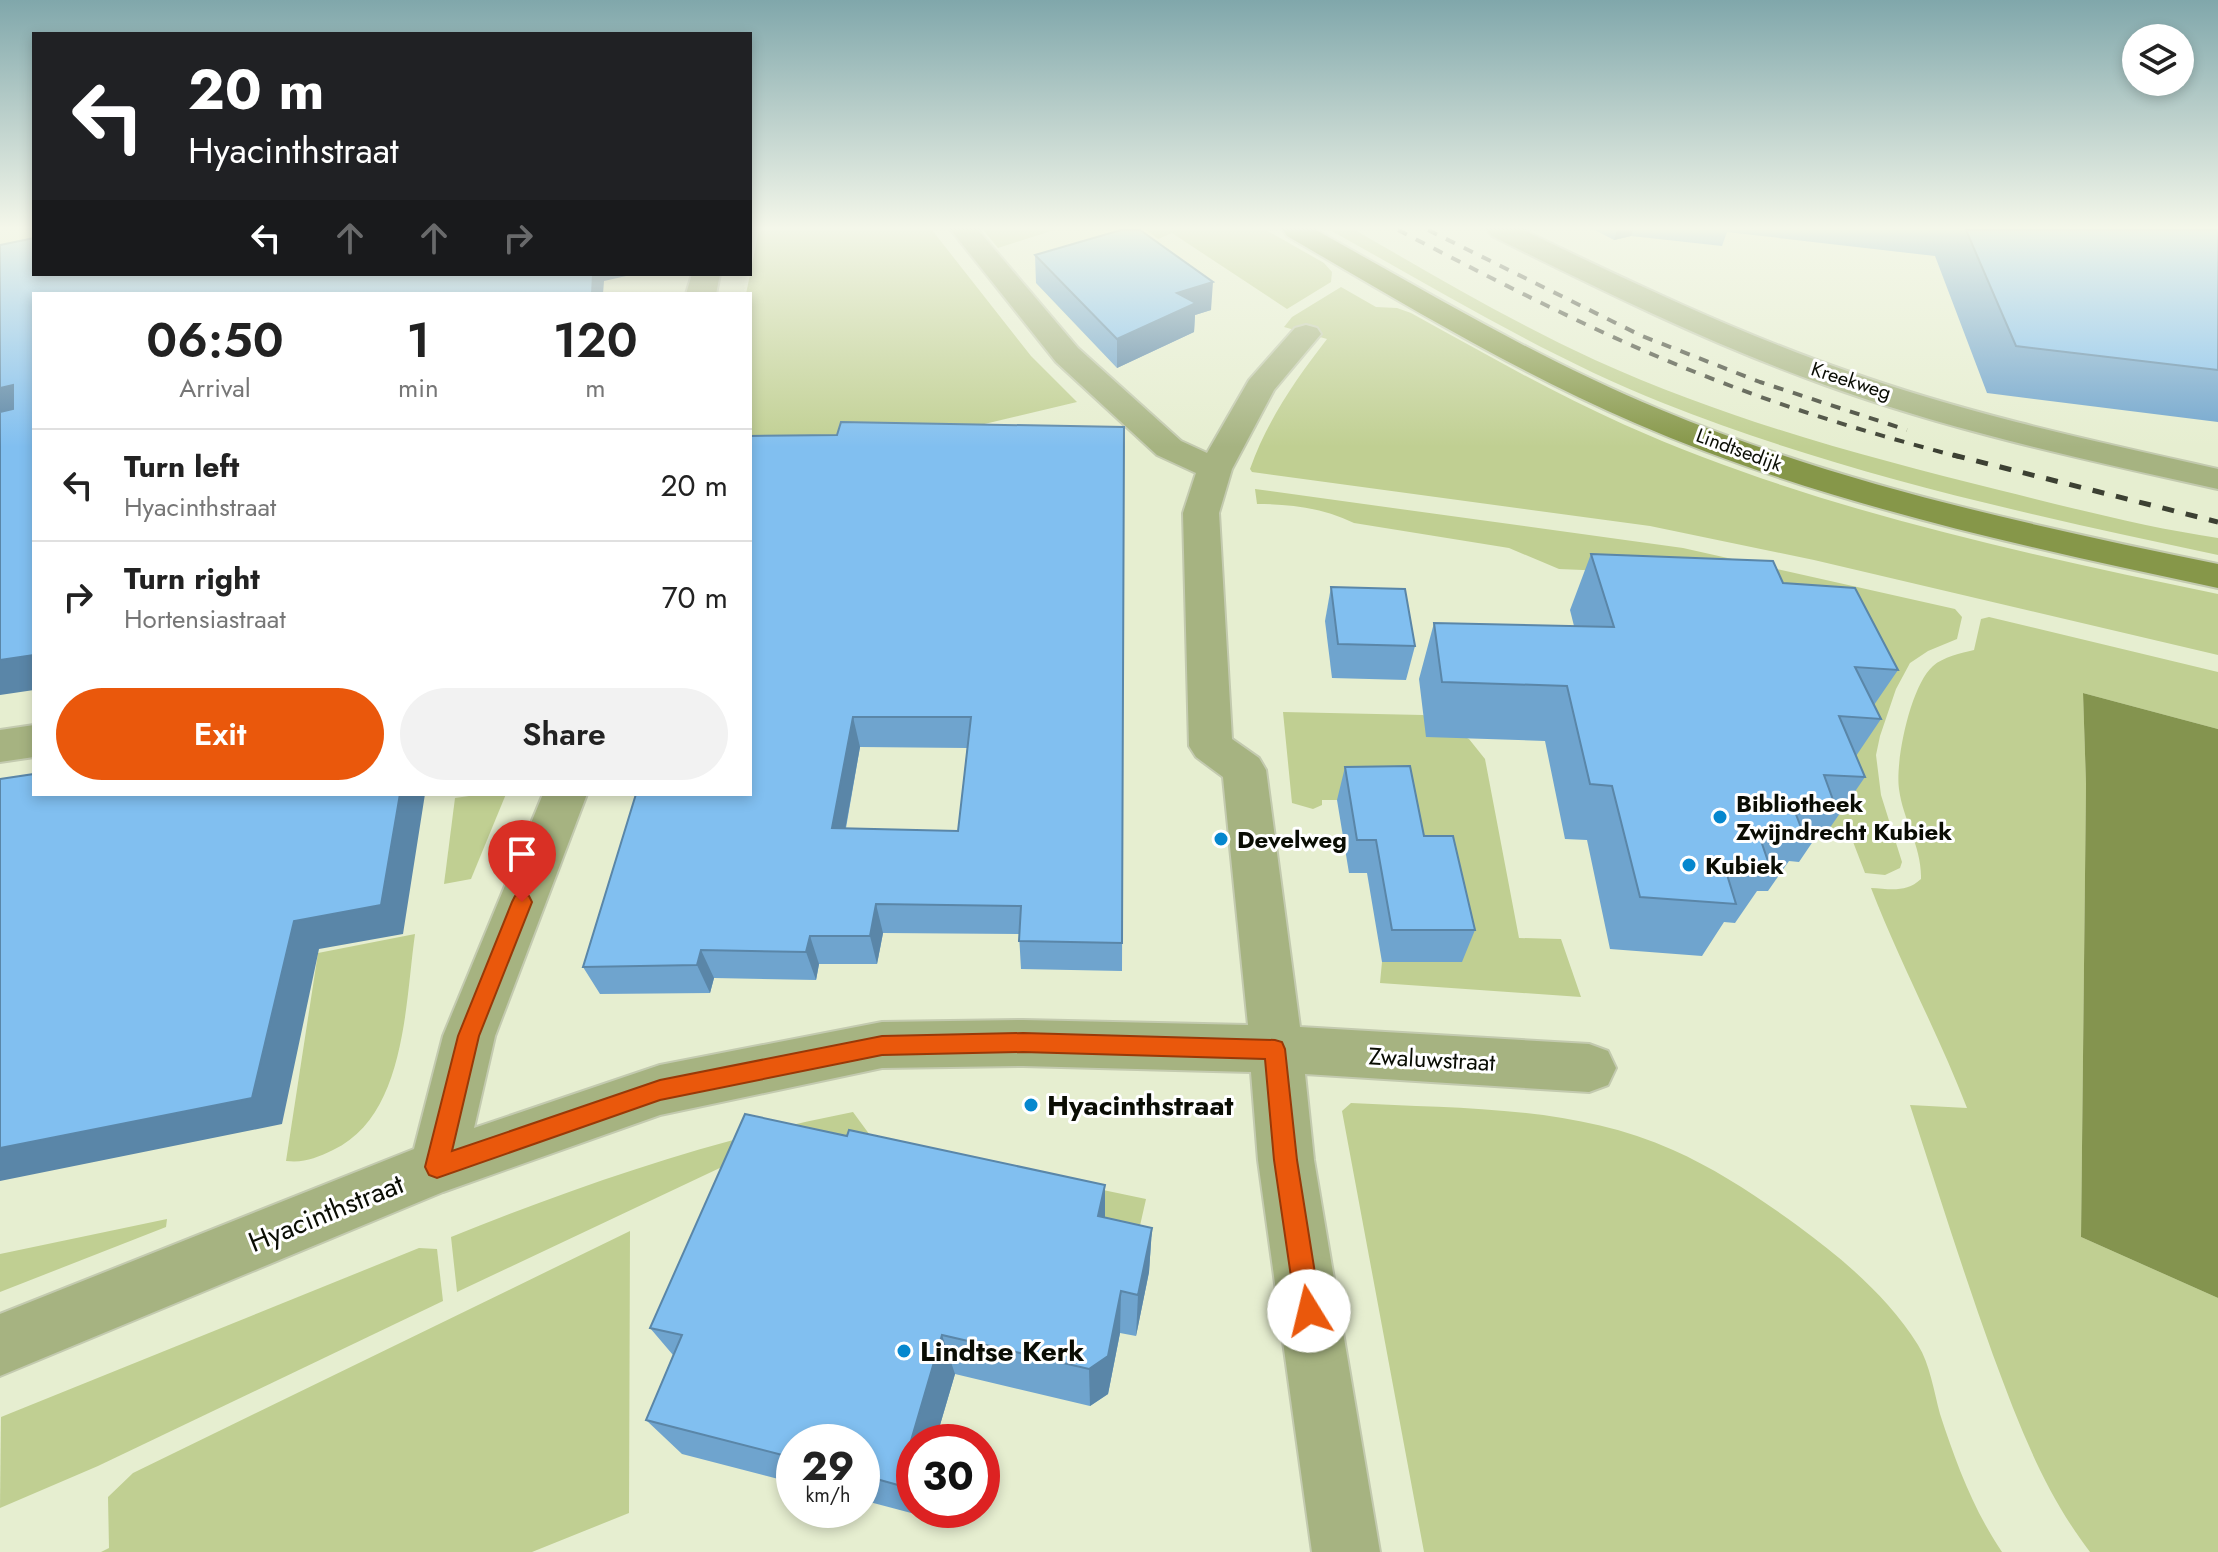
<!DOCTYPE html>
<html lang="en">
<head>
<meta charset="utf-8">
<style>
  body { margin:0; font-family:Jost,sans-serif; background:#f2f2f2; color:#222; height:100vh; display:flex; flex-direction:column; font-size:30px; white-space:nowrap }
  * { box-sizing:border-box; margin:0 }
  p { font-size:26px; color:#767676 }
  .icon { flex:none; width:44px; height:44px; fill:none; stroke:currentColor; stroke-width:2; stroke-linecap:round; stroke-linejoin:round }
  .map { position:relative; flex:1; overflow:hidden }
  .details { position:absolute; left:32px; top:292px; width:720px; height:504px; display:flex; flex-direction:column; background:#fff; border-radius:0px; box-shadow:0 4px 12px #0003 }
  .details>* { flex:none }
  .guide { position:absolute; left:32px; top:32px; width:720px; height:244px; border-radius:0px; box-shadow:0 4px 12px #0003; background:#202124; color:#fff; overflow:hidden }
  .tools { position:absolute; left:2122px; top:24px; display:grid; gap:16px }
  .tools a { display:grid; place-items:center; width:72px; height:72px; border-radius:50%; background:#fff; box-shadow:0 4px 12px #0003; font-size:40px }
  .speed { position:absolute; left:776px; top:1424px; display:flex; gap:16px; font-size:40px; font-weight:700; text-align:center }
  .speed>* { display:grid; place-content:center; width:104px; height:104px; border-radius:50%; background:#fff; box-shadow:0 4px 12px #0003; line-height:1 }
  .speed small { font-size:20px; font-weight:400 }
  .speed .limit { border:12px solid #d22; background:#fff; color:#111 }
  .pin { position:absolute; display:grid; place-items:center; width:68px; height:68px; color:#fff; margin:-82px -34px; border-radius:50% 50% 50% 0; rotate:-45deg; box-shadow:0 0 8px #0007 }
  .pin .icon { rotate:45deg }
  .me { position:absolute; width:88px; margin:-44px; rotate:351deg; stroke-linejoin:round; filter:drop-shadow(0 0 6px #0008) }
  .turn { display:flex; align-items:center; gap:28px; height:168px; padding:0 24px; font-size:36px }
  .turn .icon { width:104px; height:104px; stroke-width:2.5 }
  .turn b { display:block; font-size:56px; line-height:68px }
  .lanes { display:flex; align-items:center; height:76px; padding:0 24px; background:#0003; justify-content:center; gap:40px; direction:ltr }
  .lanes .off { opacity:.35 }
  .eta { display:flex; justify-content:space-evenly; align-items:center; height:136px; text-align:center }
  .eta b { font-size:48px; font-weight:600; line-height:56px }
  .cta { display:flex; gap:16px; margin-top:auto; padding:16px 24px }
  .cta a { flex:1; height:92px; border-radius:48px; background:#ea580c; color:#fff; font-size:32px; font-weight:600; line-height:92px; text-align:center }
  .cta a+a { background:#f2f2f2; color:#222 }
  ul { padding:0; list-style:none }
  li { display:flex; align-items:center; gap:24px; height:112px; padding:0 24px; border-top:2px solid #e0e0e0 }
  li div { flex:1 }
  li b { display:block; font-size:30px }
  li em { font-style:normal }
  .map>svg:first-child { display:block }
  .green { fill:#c0cf92 }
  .water { fill:#84944f }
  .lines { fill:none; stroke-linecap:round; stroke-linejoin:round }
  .street-casing { stroke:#c3caaf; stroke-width:4 }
  .secondary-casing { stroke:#c3caaf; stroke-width:4 }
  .street { fill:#a6b381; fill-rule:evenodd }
  .secondary { fill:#869749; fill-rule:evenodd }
  .rail-far1 { stroke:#3c4032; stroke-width:4; stroke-dasharray:10 10; stroke-linecap:butt }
  .rail { stroke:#3c4032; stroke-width:5; stroke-dasharray:12 12; stroke-linecap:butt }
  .wall { fill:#6fa4ce; fill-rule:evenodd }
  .shaded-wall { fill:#5a86a8 }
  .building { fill:#81bff0; stroke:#5a86a8; stroke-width:2; fill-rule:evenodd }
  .route { fill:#ea580c; stroke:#983908; stroke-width:2 }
  .poi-dot { fill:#0587ce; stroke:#fff; stroke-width:3 }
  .labels { text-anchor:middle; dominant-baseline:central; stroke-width:6; stroke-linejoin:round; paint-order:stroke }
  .far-street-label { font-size:20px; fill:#0a0d04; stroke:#fff }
  .poi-label { font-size:24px; font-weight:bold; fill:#0a0d04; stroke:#fff; text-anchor:start }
  .street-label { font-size:24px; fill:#0a0d04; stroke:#fff }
  .near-poi-label { font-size:28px; font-weight:bold; fill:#0a0d04; stroke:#fff; text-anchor:start }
  .near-street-label { font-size:28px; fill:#0a0d04; stroke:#fff }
</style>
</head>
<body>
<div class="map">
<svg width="2218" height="1552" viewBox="0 0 2218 1552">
  <rect width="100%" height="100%" fill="#e6eed0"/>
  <g class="green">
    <polygon points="759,230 932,230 1031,356 1077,402 909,442 750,440 750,294 746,294"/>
    <polygon points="983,230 1054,230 998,248"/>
    <polygon points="1146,230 1266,230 1324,263 1332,272 1331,282 1287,309 1172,233 1158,239"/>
    <path d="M1330,230h25c78,45 157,92 240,130 130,59 266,96 404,130 73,18 145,37 219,48v17c-188,-40 -376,-81 -555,-152 -116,-46 -225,-113 -333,-173z"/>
    <path d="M1341,287l35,20 21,1 14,5c71,39 140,79 214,112 189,84 392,127 593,169v61l-404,-95 -164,-34 -398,-54 -2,-3c17,-48 46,-90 77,-130l-43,-12 8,-10z"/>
    <path d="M1255,489l428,59 272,61 7,8 -5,22 -29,12 -18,12 -14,26 -16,47 -4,19 5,40 21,67 -2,6 -15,7 -20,-2 -15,-39 -23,-2 -148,-258 -120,-5 -50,-21 -155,-25c-31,-15 -63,-19 -97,-19z"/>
    <path d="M1989,617l229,55v57l-135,-36 3,91 -5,453 137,61v254h-128c-46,-60 -71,-127 -97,-197 -30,-83 -56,-167 -83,-250l57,3c-29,-75 -67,-145 -96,-220 19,1 35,5 50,-9 1,-32 -18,-59 -22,-90 -4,-29 12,-104 34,-123 10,-9 28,-13 41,-16l7,-31z"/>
    <polygon points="1283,712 1423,715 1469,739 1485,759 1519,938 1561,939 1581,997 1380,983 1382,962 1462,961 1400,800 1322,800 1322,805 1313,809 1292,803"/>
    <polygon points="483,794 506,794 471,879 444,884 455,798"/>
    <path d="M415,934c-10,70 -9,182 -82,216 -17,8 -28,13 -47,11l32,-208z"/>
    <path d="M1351,1103c107,6 222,2 322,47 45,20 85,47 125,76 45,33 90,71 120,119 12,19 16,47 22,69 16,49 33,95 62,138h-578l-82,-441z"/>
    <path d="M853,1112l22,30 271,57 -9,40 -377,-90 -303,143 -6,-55c131,-53 263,-98 402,-125z"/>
    <polygon points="167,1219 166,1227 0,1292 0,1254"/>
    <polygon points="630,1231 629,1513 532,1552 101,1552 109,1548 108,1497 133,1473"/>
    <polygon points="419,1248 437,1249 443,1301 98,1466 0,1508 1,1417"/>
  </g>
  <polygon class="water" points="2083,693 2218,729 2218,1298 2081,1237 2086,784"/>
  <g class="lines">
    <defs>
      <g id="street">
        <polygon points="951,230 978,230 1078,348 1181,441 1207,453 1249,380 1295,328 1306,325 1317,328 1321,334 1274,390 1232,469 1219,513 1232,739 1259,758 1266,770 1300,1027 1589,1044 1608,1051 1616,1068 1608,1085 1589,1092 1305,1074 1314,1160 1380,1552 1312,1552 1258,1160 1251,1072 1023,1066 882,1068 660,1115 443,1192 0,1376 0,1314 414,1149 443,1036 543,794 587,794 495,1036 474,1128 660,1065 882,1022 1023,1020 1248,1025 1223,777 1196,757 1189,746 1183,513 1196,473 1157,455 1056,362"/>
        <path d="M1488,230h35c106,51 212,102 324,141 120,43 246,70 371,98v20c-132,-29 -266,-58 -393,-104 -115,-41 -224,-95 -333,-149z"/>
        <polygon points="692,274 720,274 716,294 686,294"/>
        <polygon points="34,725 34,757 0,762 0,730"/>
      </g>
      <path id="secondary" d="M1283,230h33c113,63 224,130 343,179 179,75 370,116 559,155v24c-197,-42 -398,-85 -583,-165 -121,-52 -234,-121 -348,-187z"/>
    </defs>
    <use href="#street" class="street-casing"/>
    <use href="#secondary" class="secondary-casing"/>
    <use href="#street" class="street"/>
    <use href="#secondary" class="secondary"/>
    <g class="rail-far1">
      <path d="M1398,230c99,51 198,103 302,144 85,34 172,60 260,83"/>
      <polyline points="1428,230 1642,336 1760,382 1907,430"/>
    </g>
    <polyline class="rail" points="1953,455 2218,522"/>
  </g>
  <g class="wall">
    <polygon points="1595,230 2218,230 2218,422 1987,393 1935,256 1727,232 1722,246 1631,236 1614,240"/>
    <polygon points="1035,255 1211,310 1195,315 1194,332 1117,368 1036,283"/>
    <path d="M1124,427l-2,544 -101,-2 -2,-35 -136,-1 -6,31h-58l-3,16 -102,-2 -4,15 -110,1 -17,-27 254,-532zM860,747l107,1 -9,83 -112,-3z"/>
    <polygon points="1591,554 1783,583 1898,670 1874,705 1881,719 1856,756 1865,777 1827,832 1820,831 1799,862 1789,861 1768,891 1757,891 1735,923 1724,922 1702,956 1610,949 1587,840 1565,839 1545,741 1426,737 1419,679 1434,623 1574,626 1570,610"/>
    <polygon points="1331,587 1415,646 1406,680 1332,678 1325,621"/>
    <polygon points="1345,767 1424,836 1475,930 1462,962 1382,962 1367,873 1349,873 1337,800"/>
    <polygon points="847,1136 1105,1185 1105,1218 1152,1228 1149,1272 1136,1336 1120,1333 1108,1394 1090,1406 955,1374 935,1442 914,1442 915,1514 862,1500 862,1442 794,1442 794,1483 682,1454 646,1420 673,1355 650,1328"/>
  </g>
  <g class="shaded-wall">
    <polygon points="1617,230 1633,230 1631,236 1614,240"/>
    <polygon points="593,274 635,274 604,281 603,294 592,294"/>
    <polygon points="1213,282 1211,310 1195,315 1194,332 1117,368 1117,339 1177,293"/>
    <polygon points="13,385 34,413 0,423 0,388"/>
    <polygon points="34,655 34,690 0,695 0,660"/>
    <polygon points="853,717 860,747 840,858 832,828"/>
    <polygon points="400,794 425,794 403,934 319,949 282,1124 0,1181 0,1148"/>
    <polygon points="876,904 883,933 877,964 870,936"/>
    <polygon points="810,936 819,964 816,980 806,952"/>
    <polygon points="701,950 714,978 710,993 697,965"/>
    <polygon points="1105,1185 1105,1231 1098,1216"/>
    <polygon points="1152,1228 1149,1272 1136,1336 1138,1295"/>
    <polygon points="1121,1291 1120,1333 1108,1394 1090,1406 1089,1369"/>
    <polygon points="942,1335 955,1374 935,1442 914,1442 914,1510 916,1510 915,1514 898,1485"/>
  </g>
  <g class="building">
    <polygon points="1121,230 1140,230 1213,282 1177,293 1196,303 1117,339 1035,255"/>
    <polygon points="1966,230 2218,230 2218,370 2016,346"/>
    <polygon points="34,238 34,274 593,274 592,294 34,294 34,655 0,660 0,412 13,409 13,385 0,388 0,245"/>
    <path d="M841,422l283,5 -2,516 -103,-2 2,-35 -145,-2 -6,32h-60l-4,16 -105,-2 -4,15 -114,2 53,-173h114v-358l87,-1zM853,717h118l-13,114 -126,-3z"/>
    <polygon points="1591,554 1773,561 1783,583 1855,588 1898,670 1855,667 1881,719 1839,716 1865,777 1824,775 1836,808 1792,804 1805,838 1759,835 1771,870 1725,868 1736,904 1640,897 1612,786 1590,784 1567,686 1442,682 1434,623 1614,627"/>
    <polygon points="1331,587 1405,589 1415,646 1338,644"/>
    <polygon points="1410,766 1424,836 1453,836 1475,930 1392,930 1376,840 1357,840 1345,767"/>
    <polygon points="34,774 34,794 400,794 381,905 294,921 252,1098 0,1148 0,779"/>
    <polygon points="745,1114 847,1136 849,1130 1105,1185 1098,1216 1152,1228 1138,1295 1121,1291 1108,1356 1089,1369 942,1335 898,1485 862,1475 862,1442 794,1442 794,1458 646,1420 682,1335 650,1328"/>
  </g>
  <linearGradient id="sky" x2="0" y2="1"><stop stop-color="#80a7ab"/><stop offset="0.51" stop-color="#f4f7ea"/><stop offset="1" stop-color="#f4f7ea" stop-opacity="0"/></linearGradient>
  <rect width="2218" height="447" fill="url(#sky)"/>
  <polygon class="route" points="522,893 529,896 532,902 479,1036 452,1151 660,1080 882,1036 1023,1033 1275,1040 1282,1042 1285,1049 1297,1160 1321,1311 1318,1320 1309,1324 1300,1320 1296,1311 1274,1160 1265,1059 1023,1052 882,1055 660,1100 437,1178 429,1175 425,1167 458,1036 512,902 515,896"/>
  <g class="poi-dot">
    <circle cx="1720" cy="817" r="8"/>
    <circle cx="1221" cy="839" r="8"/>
    <circle cx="1689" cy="865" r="8"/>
    <circle cx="1031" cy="1105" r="8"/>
    <circle cx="904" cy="1351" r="8"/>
  </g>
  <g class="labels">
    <g class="far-street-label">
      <text transform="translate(1851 381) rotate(18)">Kreekweg</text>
      <text transform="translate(1739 450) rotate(20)">Lindtsedijk</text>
    </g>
    <g class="poi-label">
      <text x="1736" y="803">Bibliotheek<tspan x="1736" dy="28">Zwijndrecht Kubiek</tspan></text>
      <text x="1237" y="839">Develweg</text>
      <text x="1705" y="865">Kubiek</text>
    </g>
    <g class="street-label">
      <text transform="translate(1432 1059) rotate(3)">Zwaluwstraat</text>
    </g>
    <g class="near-poi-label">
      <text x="1047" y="1105">Hyacinthstraat</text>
      <text x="920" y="1351">Lindtse Kerk</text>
    </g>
    <g class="near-street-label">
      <text transform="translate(326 1213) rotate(-22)">Hyacinthstraat</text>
    </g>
  </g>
</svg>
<div class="tools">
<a><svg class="icon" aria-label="layers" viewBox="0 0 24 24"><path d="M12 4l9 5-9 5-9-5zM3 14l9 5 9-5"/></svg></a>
</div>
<div class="speed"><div>29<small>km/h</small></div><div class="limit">30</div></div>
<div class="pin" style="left:522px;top:902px;background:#d93025"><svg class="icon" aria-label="arrive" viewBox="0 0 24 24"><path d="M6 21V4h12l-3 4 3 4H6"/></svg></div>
<svg class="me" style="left:1309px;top:1311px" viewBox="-20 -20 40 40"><circle r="19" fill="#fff"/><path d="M0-13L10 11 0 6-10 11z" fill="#ea580c"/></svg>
<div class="guide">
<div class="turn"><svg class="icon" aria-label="left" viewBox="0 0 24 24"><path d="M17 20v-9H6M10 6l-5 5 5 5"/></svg><div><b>20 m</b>Hyacinthstraat</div></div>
<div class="lanes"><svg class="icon" aria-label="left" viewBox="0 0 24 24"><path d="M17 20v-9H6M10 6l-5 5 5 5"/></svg><svg class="icon off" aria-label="ahead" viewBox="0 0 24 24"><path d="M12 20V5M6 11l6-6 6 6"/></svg><svg class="icon off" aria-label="ahead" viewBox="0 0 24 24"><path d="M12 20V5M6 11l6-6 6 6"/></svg><svg class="icon off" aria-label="right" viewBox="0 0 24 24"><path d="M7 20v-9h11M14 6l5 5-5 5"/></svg></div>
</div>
<section class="details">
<div class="eta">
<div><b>06:50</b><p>Arrival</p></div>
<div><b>1</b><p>min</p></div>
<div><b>120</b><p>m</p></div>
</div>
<ul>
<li><svg class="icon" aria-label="left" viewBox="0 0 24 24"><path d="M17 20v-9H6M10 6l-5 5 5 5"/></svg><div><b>Turn left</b><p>Hyacinthstraat</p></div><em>20 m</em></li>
<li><svg class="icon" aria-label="right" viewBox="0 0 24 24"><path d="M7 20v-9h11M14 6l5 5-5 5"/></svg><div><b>Turn right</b><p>Hortensiastraat</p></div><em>70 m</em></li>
</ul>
<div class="cta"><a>Exit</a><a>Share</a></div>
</section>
</div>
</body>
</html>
